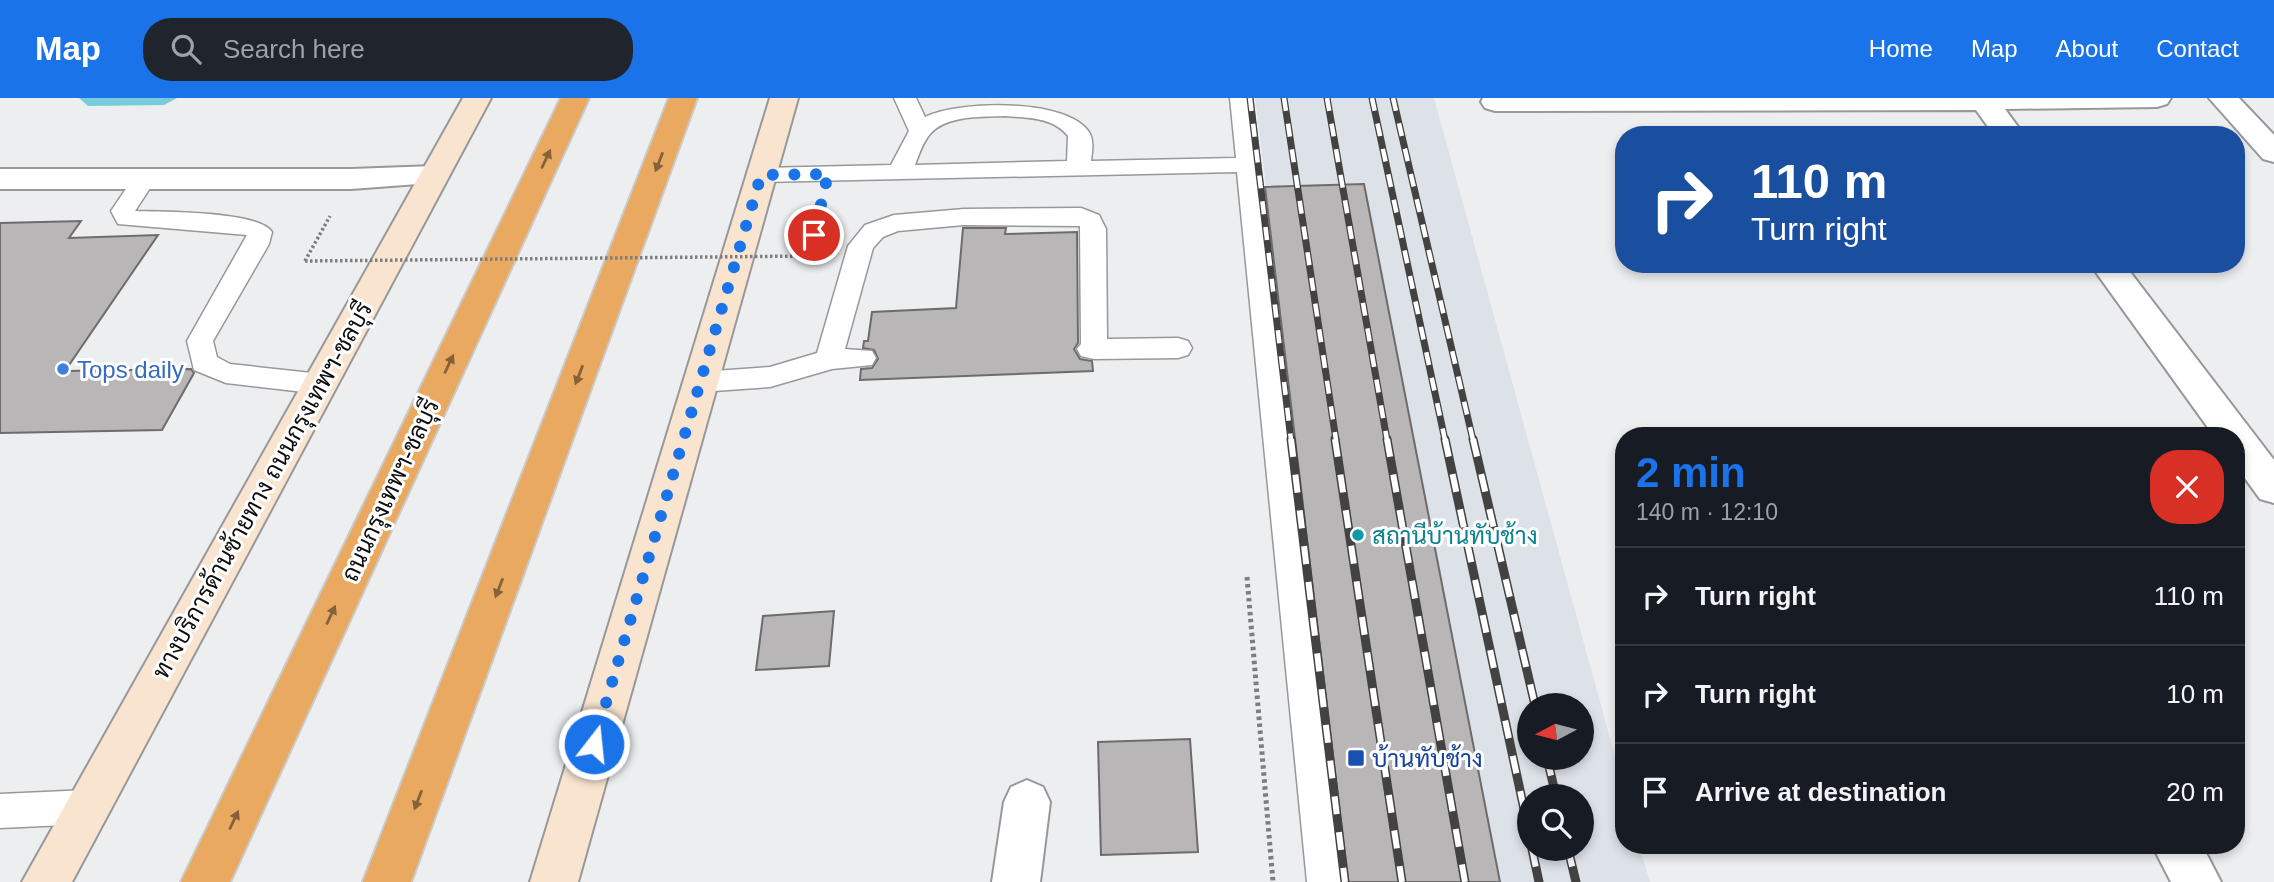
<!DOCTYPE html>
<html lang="en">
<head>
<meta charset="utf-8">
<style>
  body { margin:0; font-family:Helvetica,Sarabun,sans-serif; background:#20242c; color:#f1f3f6; height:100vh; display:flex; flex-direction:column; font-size:26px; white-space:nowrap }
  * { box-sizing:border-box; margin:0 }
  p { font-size:23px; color:#9ea1a6 }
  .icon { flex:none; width:38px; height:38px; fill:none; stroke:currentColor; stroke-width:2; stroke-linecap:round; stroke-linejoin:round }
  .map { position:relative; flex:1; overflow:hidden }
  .drawer { position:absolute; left:1615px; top:329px; width:630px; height:427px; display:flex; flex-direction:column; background:#171b24; border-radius:28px; box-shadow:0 4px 10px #0003 }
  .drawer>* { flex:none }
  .guide { position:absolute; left:1615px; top:28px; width:630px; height:147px; border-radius:28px; box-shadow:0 4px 10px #0003; background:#1a4fa0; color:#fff; overflow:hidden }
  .needle { width:46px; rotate:263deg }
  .tools { position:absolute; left:1517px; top:595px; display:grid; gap:14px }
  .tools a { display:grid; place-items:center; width:77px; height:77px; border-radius:50%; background:#171b24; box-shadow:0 4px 10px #0003; font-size:35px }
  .pin { position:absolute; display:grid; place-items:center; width:60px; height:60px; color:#fff; margin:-30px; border:4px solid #fff; border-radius:50%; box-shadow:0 2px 7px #0007 }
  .me { position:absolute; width:77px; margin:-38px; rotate:16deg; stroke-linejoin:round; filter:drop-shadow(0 0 5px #0008) }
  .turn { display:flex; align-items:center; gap:24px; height:147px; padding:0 21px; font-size:32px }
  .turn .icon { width:91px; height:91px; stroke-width:2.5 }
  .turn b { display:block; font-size:49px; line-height:60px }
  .round { display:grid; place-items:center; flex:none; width:74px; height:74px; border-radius:28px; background:#20242c }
  .headline { display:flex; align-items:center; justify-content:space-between; height:119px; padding:0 21px }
  h1 { font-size:42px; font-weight:700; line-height:52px; color:#1a73e8 }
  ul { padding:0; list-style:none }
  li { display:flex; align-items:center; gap:21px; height:98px; padding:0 21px; border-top:2px solid #363941 }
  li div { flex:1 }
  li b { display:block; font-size:26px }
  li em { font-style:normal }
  header { display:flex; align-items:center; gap:42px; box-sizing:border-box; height:98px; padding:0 35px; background:#1a73e8; color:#fff }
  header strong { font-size:33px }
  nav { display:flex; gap:38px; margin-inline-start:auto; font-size:24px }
  .search { width:490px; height:63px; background:#20242c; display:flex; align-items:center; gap:18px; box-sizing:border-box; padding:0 24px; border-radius:28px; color:#9ea1a6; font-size:26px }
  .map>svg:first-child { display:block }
  .built { fill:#dde1e8; fill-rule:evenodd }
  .water { fill:#78cbdb }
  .building { fill:#b8b6b6; stroke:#6d6b6b; stroke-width:2 }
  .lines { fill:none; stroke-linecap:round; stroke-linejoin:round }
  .lane-casing { stroke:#98989a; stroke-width:3 }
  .street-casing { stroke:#98989a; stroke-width:4 }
  .secondary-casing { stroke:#98989a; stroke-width:4 }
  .highway-casing { stroke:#cacaca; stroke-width:4 }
  .path-far1 { stroke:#7d7d7e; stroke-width:3.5; stroke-dasharray:2.5 2.5; stroke-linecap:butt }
  .path { stroke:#7d7d7e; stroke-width:5; stroke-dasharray:3.5 3.5; stroke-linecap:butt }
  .lane { fill:#fff; fill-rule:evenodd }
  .street { fill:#fff; fill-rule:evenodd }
  .secondary { fill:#f9e5cf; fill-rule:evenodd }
  .highway { fill:#eaa960; fill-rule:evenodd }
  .rail-far1-casing { stroke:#424243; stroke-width:7 }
  .rail-casing { stroke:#424243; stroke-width:9 }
  .rail-far1 { stroke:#fff; stroke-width:4.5; stroke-dasharray:13; stroke-linecap:butt }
  .rail { stroke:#fff; stroke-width:6; stroke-dasharray:18; stroke-linecap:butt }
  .path-bridge { stroke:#7d7d7e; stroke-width:3.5; stroke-dasharray:2.5 2.5; stroke-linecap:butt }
  .oneway { fill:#86623a }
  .route { stroke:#1a73e8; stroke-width:12; stroke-dasharray:0 21.6 }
  .shop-dot { fill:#3f7fe0; stroke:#fff; stroke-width:2.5 }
  .culture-dot { fill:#0f9aa8; stroke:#fff; stroke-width:2.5 }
  .transit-dot { fill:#1a4fb4; stroke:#fff; stroke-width:2.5 }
  .labels { text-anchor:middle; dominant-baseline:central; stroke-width:6; stroke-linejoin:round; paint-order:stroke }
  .shop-label { font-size:24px; fill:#366cbe; stroke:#fff; text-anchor:start }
  .street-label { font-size:24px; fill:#0c0c0c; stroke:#fff }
  .culture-label { font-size:24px; fill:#0d838f; stroke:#fff; text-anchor:start }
  .transit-label { font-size:24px; fill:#164399; stroke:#fff; text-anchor:start }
</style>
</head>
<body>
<header>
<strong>Map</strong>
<div class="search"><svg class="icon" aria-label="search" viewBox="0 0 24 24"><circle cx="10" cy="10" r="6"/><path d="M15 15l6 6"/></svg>Search here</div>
<nav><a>Home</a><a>Map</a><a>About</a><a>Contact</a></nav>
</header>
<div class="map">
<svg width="2274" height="784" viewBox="0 0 2274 784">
  <rect width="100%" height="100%" fill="#edeef0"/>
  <path class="built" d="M1255,0h179l190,691v56h15l11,37h-297zM1530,607h52v53h-52zM1530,698h52v53h-52z"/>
  <polygon class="water" points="79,0 177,0 164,7 88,8"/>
  <g class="building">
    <polygon points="1364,86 1500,784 1348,784 1265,89"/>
    <polygon points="81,123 69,140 158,137 65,273 191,271 194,275 162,332 0,335 0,125"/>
    <polygon points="963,130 1006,130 1005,136 1077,134 1078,245 1074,251 1080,261 1092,263 1093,273 860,282 861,271 872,270 878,261 874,252 863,250 864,243 868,243 872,214 956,210"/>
    <polygon points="834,513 829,568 756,572 763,518"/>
    <polygon points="1190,641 1198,754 1101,757 1098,644"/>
  </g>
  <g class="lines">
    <defs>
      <g id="lane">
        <path d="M894,0h22l9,19c34,-17 146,-19 165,17 4,8 2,18 1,27l145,-3 -6,-60h22l93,784h-38l-70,-710 -476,10 -8,-2 -4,-5 4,-5 8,-2 130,-3 18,-34zM1005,18c23,2 48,1 63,20l-1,25 -152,4c4,-11 8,-23 15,-31 16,-19 53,-17 75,-18z"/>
        <path d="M144,74l8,2 4,5 -21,32c28,1 124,0 137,21l-3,12 -56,97 4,16 13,7 91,10 10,3 4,7 -4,7 -10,3 -95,-11 -32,-13 -7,-29 60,-106 -129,-11 -7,-13 25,-37z"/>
        <polygon points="1081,110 1099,117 1106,131 1107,241 1178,240 1188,243 1192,250 1188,257 1178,260 1094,261 1081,258 1077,251 1081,246 1080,128 964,127 898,133 883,139 873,150 845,251 872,253 876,260 872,267 832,271 770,289 700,294 690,291 686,284 690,277 700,274 770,269 817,255 848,148 865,127 894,117 964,111"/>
        <polygon points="88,692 101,697 106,709 101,721 88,726 0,730 0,696"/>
      </g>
      <g id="street">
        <polygon points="1483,0 2171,0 2167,6 2157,9 2005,11 2024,37 1994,37 1976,12 1495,13 1485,10 1481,4"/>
        <polygon points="2209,0 2239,0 2274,37 2274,64 2263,61"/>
        <polygon points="434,68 445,70 449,77 445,84 351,91 0,91 0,71 351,71"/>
        <polygon points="2090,166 2124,166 2274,362 2274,405 2260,401 2236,368 2236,338 2214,338"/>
        <polygon points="1027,682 1043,689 1050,704 1040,784 992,784 1004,704 1011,689"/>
        <polygon points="2152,747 2202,747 2221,784 2171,784"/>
      </g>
      <g id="secondary">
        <polygon points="463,0 491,0 72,784 22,784"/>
        <polygon points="770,0 798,0 578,784 530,784"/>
      </g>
      <g id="highway">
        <polygon points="561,0 589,0 230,784 181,784"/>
        <polygon points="669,0 697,0 411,784 363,784"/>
      </g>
    </defs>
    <use href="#lane" class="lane-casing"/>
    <use href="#street" class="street-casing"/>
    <use href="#secondary" class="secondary-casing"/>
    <use href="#highway" class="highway-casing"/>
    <g class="path-far1">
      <polyline points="810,158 821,107"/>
      <polyline points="305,163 330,118"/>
    </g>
    <polyline class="path" points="1247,479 1273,784"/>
    <use href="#lane" class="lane"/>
    <use href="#street" class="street"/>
    <use href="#secondary" class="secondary"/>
    <use href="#highway" class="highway"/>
    <defs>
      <g id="rail-far1">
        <polyline points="1250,0 1291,342"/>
        <polyline points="1284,0 1336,342"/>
        <polyline points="1327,0 1387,342"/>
        <polyline points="1372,0 1445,342"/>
        <polyline points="1393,0 1473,342"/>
      </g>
      <g id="rail">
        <polyline points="1291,341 1345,784"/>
        <polyline points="1335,341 1402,784"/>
        <polyline points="1387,341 1465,784"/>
        <polyline points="1445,341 1530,739"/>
        <polyline points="1473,341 1535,607"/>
        <polyline points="1547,660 1556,698"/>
        <polyline points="1532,751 1539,784"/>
        <polyline points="1568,751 1576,784"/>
      </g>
    </defs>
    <use href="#rail-far1" class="rail-far1-casing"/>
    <use href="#rail" class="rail-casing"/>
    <use href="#rail-far1" class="rail-far1"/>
    <use href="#rail" class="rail"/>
    <polyline class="path-bridge" points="305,163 810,158"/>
  </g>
  <defs><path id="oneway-solid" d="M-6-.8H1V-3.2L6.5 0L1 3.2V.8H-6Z" transform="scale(1.75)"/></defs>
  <g class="oneway">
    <use href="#oneway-solid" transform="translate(546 61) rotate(-65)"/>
    <use href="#oneway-solid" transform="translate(659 64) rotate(111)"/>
    <use href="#oneway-solid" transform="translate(449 266) rotate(-65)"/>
    <use href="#oneway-solid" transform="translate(579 277) rotate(111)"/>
    <use href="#oneway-solid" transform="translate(499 490) rotate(111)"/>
    <use href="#oneway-solid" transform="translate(331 517) rotate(-65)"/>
    <use href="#oneway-solid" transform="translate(418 702) rotate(111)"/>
    <use href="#oneway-solid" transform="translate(234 722) rotate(-65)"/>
  </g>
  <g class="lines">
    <polyline class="route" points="594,646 761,77 828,76 814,137"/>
  </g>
  <circle class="shop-dot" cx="63" cy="271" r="7"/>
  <circle class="culture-dot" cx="1358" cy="437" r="7"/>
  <rect class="transit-dot" x="1347" y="651" width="18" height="18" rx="3.5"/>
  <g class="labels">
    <g class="shop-label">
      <text x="77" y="271">Tops daily</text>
    </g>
    <g class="street-label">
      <text transform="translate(262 392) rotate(-61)">ทางบริการด้านซ้ายทาง ถนนกรุงเทพฯ-ชลบุรี</text>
      <text transform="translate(390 392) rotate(-65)">ถนนกรุงเทพฯ-ชลบุรี</text>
    </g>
    <g class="culture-label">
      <text x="1372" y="437">สถานีบ้านทับช้าง</text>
    </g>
    <g class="transit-label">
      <text x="1372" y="660">บ้านทับช้าง</text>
    </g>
  </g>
</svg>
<div class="tools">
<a><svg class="needle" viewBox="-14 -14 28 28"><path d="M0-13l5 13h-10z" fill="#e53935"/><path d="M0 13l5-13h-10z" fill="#9ea1a6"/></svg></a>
<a><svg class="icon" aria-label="search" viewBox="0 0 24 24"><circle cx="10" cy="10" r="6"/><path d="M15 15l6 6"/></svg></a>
</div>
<div class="pin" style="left:814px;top:137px;background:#d93025"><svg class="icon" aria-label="arrive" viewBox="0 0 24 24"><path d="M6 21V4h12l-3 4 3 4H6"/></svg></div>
<svg class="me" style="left:594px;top:646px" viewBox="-20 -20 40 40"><circle r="17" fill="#1a73e8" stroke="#fff" stroke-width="3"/><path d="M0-11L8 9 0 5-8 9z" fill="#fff"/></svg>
<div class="guide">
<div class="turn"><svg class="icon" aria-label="right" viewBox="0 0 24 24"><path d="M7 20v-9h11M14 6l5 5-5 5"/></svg><div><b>110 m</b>Turn right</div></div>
</div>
<section class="drawer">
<div class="headline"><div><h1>2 min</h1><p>140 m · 12:10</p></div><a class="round" style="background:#d93025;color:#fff"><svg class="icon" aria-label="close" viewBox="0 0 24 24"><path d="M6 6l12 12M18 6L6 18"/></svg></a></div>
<ul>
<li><svg class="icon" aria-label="right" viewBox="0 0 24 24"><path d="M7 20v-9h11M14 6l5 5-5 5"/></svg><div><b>Turn right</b></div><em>110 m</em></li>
<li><svg class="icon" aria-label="right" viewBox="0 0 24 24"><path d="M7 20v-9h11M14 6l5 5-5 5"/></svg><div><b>Turn right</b></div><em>10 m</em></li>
<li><svg class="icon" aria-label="arrive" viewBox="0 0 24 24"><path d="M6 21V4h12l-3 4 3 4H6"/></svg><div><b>Arrive at destination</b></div><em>20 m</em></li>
</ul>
</section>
</div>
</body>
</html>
